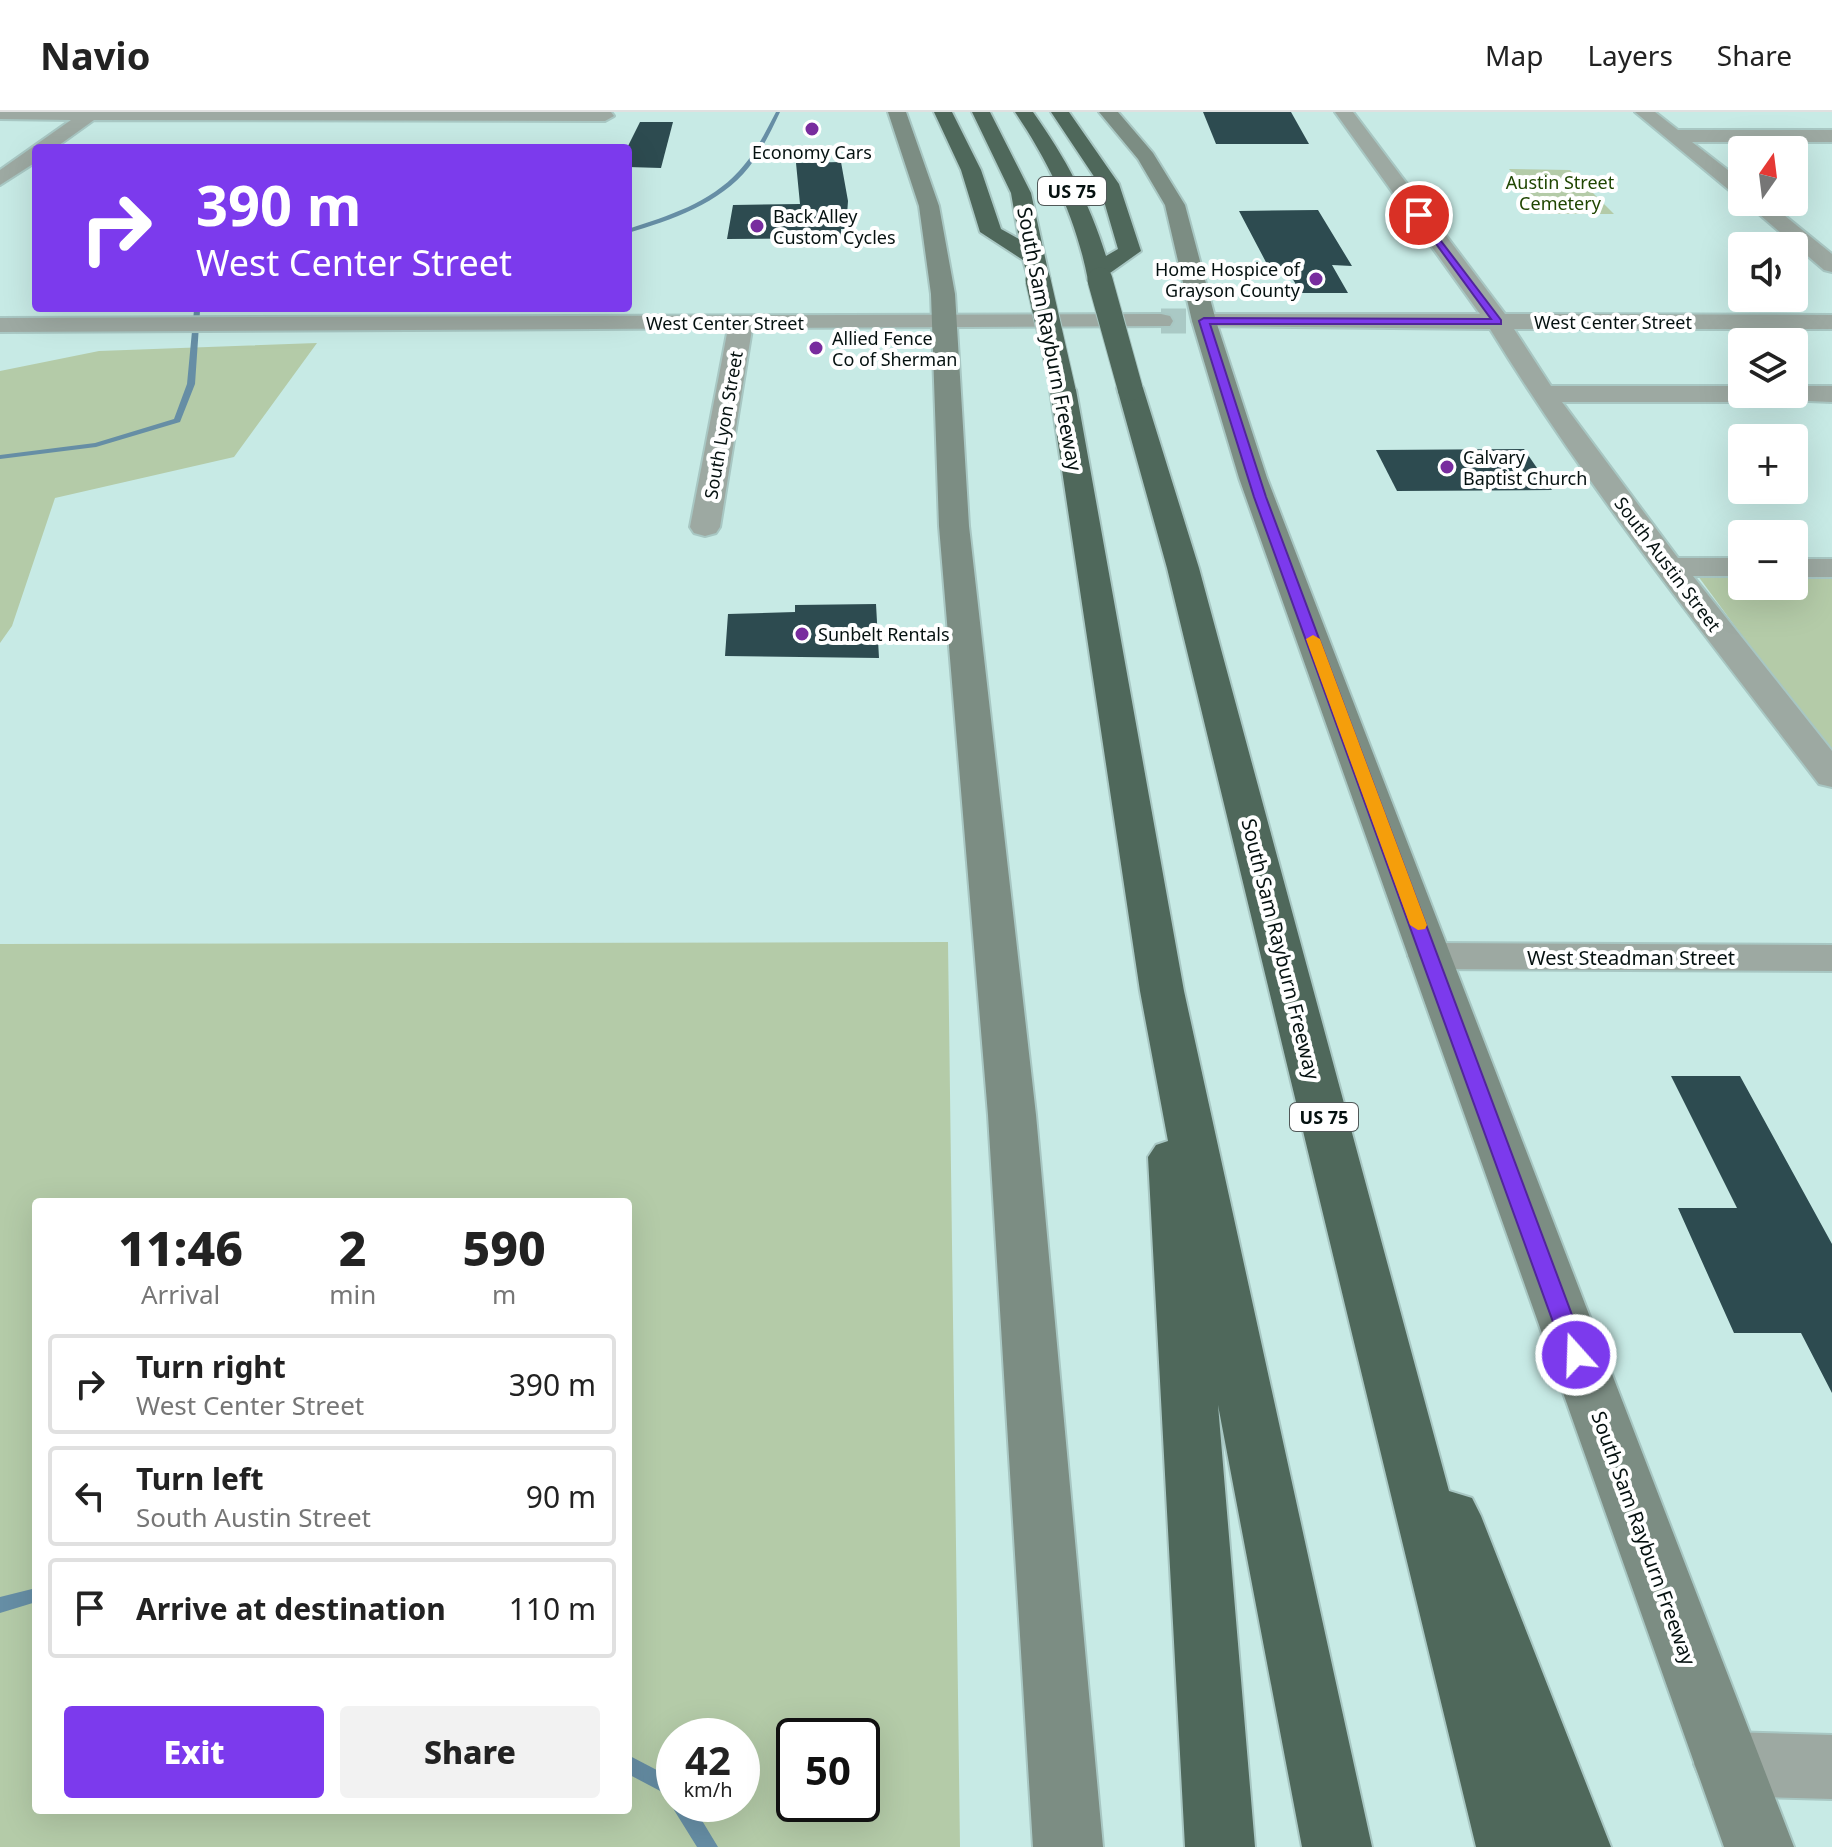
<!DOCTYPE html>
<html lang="en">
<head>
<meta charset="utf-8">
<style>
  body { margin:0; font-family:"Noto Sans",sans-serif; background:#f2f2f2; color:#222; height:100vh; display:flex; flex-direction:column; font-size:30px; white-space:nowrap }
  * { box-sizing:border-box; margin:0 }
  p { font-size:26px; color:#767676 }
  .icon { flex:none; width:44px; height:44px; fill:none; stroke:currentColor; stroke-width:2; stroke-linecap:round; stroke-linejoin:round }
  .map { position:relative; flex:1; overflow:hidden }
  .details { position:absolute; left:32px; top:1086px; width:600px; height:616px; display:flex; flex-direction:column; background:#fff; border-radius:8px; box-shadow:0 8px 32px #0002 }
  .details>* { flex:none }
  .banner { position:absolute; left:32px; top:32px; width:600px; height:168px; border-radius:8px; box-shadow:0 8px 32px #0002; background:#7c3aed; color:#fff; overflow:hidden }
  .needle { width:52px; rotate:14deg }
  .buttons { position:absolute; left:1728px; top:24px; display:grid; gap:16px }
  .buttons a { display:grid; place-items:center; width:80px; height:80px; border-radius:8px; background:#fff; box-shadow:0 8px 32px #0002; font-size:40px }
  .speed { position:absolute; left:656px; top:1606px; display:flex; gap:16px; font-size:40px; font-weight:700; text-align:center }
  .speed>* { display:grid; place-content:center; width:104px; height:104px; border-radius:50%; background:#fff; box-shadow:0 8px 32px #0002; line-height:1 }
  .speed small { font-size:20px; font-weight:400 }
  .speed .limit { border:4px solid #111; border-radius:12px; background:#fff; color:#111 }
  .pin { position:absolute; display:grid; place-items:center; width:68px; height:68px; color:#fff; margin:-34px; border:4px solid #fff; border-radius:50%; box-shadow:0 2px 8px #0007 }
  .me { position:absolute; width:88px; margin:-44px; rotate:340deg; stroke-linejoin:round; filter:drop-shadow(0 0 6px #0008) }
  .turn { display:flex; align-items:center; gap:28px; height:168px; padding:0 32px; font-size:36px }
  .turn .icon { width:104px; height:104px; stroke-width:2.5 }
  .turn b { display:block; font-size:56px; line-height:68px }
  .eta { display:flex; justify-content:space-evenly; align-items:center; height:136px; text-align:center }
  .eta b { font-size:48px; font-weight:800; line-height:56px }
  .button { display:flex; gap:16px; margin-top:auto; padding:16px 32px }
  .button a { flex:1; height:92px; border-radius:8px; background:#7c3aed; color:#fff; font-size:32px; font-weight:800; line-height:92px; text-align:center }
  .button a+a { background:#f2f2f2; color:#222 }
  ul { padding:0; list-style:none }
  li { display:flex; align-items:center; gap:24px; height:100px; margin:0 16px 12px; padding:0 16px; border:4px solid #e0e0e0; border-radius:8px }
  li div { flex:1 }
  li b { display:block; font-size:30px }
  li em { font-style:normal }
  header { display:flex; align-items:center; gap:48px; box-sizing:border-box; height:112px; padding:0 40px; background:#fff; border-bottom:2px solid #e0e0e0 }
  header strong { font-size:38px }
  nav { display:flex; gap:44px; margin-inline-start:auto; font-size:28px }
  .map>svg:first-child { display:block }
  .green { fill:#b4cba8; fill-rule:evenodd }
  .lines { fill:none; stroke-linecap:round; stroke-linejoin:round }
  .stream { fill:#668ea5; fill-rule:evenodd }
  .building { fill:#2d4b50 }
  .tertiary-tunnel { stroke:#aac9c5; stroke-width:25; stroke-dasharray:25 13; stroke-linecap:butt }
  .minor-casing { stroke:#a8c7c3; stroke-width:4 }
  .tertiary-casing { stroke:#a8c7c3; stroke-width:4 }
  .secondary-casing { stroke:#a8c7c3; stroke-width:4 }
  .motorway-casing { stroke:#a8c7c3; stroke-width:4 }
  .minor { fill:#9da9a2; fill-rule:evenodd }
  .tertiary { fill:#9da9a2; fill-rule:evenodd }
  .secondary { fill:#7c8d83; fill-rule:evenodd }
  .motorway { fill:#4f685b; fill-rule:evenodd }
  .motorway-bridge-casing { stroke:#a8c7c3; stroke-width:27; stroke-linecap:butt }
  .motorway-bridge { stroke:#4f685b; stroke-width:25 }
  .route { fill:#7c3aed; stroke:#51269a; stroke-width:2 }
  .slow { fill:#f59e0b }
  .poi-dot { fill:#782c9e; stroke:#fff; stroke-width:3 }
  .labels { text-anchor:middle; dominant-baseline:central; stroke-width:8; stroke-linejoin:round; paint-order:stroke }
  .far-poi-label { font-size:18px; fill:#051110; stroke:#fff; text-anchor:start }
  .far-park-label { font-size:18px; fill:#204602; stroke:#fff }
  .shield { fill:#fff; stroke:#505858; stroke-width:2 }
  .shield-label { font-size:18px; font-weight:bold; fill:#051110 }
  .far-street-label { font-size:18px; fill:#051110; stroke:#fff }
  .street-label { font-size:20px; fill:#051110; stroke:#fff }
</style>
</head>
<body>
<header>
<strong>Navio</strong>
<nav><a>Map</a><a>Layers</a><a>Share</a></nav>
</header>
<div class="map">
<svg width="1832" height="1735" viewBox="0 0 1832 1735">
  <rect width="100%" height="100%" fill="#c7eae5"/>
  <g class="green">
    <polygon points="1509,57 1570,58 1614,102 1548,102"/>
    <polygon points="317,231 234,345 55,386 12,514 0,531 0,259 99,239"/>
    <polygon points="1698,464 1742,464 1742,474 1794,474 1794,464 1832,465 1832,646"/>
    <path d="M948,830l12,905h-960v-903zM36,1090h592v608h-592zM674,1624h68v68h-68zM794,1624h68v68h-68z"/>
  </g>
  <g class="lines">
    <g class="stream">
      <path d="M776,0h4c-9,19 -18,38 -31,55 -29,37 -78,53 -121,66v-4c40,-13 82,-26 111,-58 16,-17 26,-38 37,-59z"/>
      <polygon points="196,196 204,196 200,199 195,272 180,310 96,335 0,347 0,343 95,331 174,307 187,272 194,198"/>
      <polygon points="36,1476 36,1490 0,1501 0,1485"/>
      <polygon points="628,1643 674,1667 674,1692 692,1692 718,1735 697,1735 674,1698 672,1692 673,1689 667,1686 664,1681 628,1662"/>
    </g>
  </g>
  <g class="building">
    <polygon points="1203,0 1291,0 1309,32 1216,32"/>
    <polygon points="640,10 673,10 661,56 628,55 628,34"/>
    <polygon points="841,50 848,89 846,117 841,117 841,126 727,127 733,93 800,92 796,51"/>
    <polygon points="1318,98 1352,154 1332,153 1348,181 1301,181 1285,154 1268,154 1239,99"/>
    <polygon points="1524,337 1552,378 1397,379 1376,338"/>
    <polygon points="876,492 879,546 725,544 728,502 795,500 795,493"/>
    <polygon points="1671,964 1740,964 1832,1132 1832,1281 1801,1221 1734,1221 1678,1096 1737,1096"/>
  </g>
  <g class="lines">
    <polyline class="tertiary-tunnel" points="1161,209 1202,209"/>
    <defs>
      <g id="minor">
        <polygon points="0,0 611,0 614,4 605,9 94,8 55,36 36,36 36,50 0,73 0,58 71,8 0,7"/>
        <path d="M1335,0h18l152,202 327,1v14h-318l37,57h191v8h13l-4,6 -9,2h-180l116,156h64v18h-49l139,175v36l-13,-3c-114,-149 -231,-295 -329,-455l-295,-3 -3,-5 3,-5 9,-2h276z"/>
        <polygon points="1635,0 1655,0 1678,18 1832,18 1832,30 1692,30 1742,69 1742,85 1735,83"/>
        <polygon points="1745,90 1768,90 1832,142 1832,160 1824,158"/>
        <polygon points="741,204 750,206 753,211 720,415 716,421 705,424 694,421 690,415 729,211 732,206"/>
        <polygon points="1794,274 1832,274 1832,290 1785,288 1781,282 1794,282"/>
        <rect x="1794" y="447" width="38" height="18"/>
        <polygon points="1430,831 1832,833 1832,859 1430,857 1415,853 1408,844 1415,835"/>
        <polygon points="1728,1620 1832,1623 1832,1687 1728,1684 1704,1675 1694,1652 1704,1629"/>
      </g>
      <polygon id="tertiary" points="1161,202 1170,204 1173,209 1170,214 0,220 0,206"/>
      <g id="secondary">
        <polygon points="888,0 906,0 939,94 955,182 969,414 1036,1003 1103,1735 1033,1735 988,1003 939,414 931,182 919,94"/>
        <polygon points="1099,0 1118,0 1153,41 1185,93 1216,209 1267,366 1794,1735 1724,1735 1239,366 1192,209 1165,93 1138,47"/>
      </g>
      <g id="motorway">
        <polygon points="934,0 952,0 981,58 1001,117 1019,127 1011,81 972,0 990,0 1031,81 1050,168 1046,173 1030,173 1023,148 980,120 961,58"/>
        <path d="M1015,0h18c32,45 57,91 73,144l12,-7 -19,-65 -48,-72h18l50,72 22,67 -31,22 2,7 -4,5h-16l-4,-5c-12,-62 -38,-116 -73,-168z"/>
        <polygon points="1130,268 1139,270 1143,276 1199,456 1449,1379 1472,1386 1481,1404 1611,1735 1476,1735 1167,456 1117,276 1121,270"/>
        <polygon points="1063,270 1072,272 1076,278 1184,879 1372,1735 1302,1735 1218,1293 1255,1735 1185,1735 1148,1045 1156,1033 1168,1029 1140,879 1050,278 1054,272"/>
      </g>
    </defs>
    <use href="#minor" class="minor-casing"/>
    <use href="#tertiary" class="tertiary-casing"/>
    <use href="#secondary" class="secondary-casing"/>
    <use href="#motorway" class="motorway-casing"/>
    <use href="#minor" class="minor"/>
    <use href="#tertiary" class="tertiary"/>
    <use href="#secondary" class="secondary"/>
    <use href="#motorway" class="motorway"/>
    <defs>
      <g id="motorway-bridge">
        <polyline points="1038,168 1063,278"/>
        <polyline points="1100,168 1130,276"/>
      </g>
    </defs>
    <use href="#motorway-bridge" class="motorway-bridge-casing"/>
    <use href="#motorway-bridge" class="motorway-bridge"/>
  </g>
  <polygon class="route" points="1419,100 1501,208 1501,212 1210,212 1266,385 1587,1243 1584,1249 1576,1252 1568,1249 1565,1243 1254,385 1199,209 1204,206 1491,207 1415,103"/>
  <polygon class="slow" points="1313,523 1320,527 1427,813 1425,817 1418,818 1410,813 1306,527"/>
  <g class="poi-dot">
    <circle cx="812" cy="17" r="8"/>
    <circle cx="757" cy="114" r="8"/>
    <circle cx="1316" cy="167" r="8"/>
    <circle cx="816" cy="236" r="8"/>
    <circle cx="1447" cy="355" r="8"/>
    <circle cx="802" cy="522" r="8"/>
  </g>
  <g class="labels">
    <g class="far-poi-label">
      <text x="812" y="40" text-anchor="middle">Economy Cars</text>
      <text x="773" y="104">Back Alley<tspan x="773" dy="21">Custom Cycles</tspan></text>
      <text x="1300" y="157" text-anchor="end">Home Hospice of<tspan x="1300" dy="21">Grayson County</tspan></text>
      <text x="832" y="226">Allied Fence<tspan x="832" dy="21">Co of Sherman</tspan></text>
      <text x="1463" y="345">Calvary<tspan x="1463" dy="21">Baptist Church</tspan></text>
      <text x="818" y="522">Sunbelt Rentals</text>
    </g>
    <g class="far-park-label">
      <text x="1560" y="70">Austin Street<tspan x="1560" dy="21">Cemetery</tspan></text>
    </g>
    <g class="shield">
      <rect x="1038" y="65" width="68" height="28" rx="6"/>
      <rect x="1290" y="991" width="68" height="28" rx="6"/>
    </g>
    <g class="shield-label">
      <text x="1072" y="79">US 75</text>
      <text x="1324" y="1005">US 75</text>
    </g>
    <g class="far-street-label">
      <text x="1613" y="210">West Center Street</text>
      <text x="725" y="211">West Center Street</text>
      <text transform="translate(723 313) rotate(-80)">South Lyon Street</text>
      <text transform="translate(1668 452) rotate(53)">South Austin Street</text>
    </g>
    <g class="street-label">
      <text transform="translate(1050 227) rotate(79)">South Sam Rayburn Freeway</text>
      <text transform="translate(1281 837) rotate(76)">South Sam Rayburn Freeway</text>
      <text x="1631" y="845">West Steadman Street</text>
      <text transform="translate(1644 1426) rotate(70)">South Sam Rayburn Freeway</text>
    </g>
  </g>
</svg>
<div class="buttons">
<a><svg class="needle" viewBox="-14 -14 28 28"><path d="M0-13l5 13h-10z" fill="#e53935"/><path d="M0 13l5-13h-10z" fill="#767676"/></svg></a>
<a><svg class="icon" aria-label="sound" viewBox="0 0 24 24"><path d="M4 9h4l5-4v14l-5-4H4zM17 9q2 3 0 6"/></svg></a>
<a><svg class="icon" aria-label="layers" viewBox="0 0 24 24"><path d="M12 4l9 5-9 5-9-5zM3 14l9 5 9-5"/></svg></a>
<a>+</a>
<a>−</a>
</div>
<div class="speed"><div>42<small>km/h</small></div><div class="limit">50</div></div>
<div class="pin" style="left:1419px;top:103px;background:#d93025"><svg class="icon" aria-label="arrive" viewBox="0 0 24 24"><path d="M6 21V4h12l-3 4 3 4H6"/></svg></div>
<svg class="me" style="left:1576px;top:1243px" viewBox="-20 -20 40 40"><circle r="17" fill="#7c3aed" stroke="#fff" stroke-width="3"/><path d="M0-11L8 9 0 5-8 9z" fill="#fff"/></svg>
<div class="banner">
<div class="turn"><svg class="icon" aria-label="right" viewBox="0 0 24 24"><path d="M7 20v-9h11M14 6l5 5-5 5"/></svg><div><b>390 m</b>West Center Street</div></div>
</div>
<section class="details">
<div class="eta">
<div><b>11:46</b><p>Arrival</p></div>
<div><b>2</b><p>min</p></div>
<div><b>590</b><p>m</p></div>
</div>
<ul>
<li><svg class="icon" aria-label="right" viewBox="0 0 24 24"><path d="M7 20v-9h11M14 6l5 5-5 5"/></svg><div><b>Turn right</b><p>West Center Street</p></div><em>390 m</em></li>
<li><svg class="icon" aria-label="left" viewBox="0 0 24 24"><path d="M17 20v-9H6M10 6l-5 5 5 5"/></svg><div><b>Turn left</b><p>South Austin Street</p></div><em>90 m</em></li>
<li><svg class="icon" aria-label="arrive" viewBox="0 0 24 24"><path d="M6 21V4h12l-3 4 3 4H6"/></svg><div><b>Arrive at destination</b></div><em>110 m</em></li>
</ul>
<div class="button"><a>Exit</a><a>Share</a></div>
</section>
</div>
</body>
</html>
